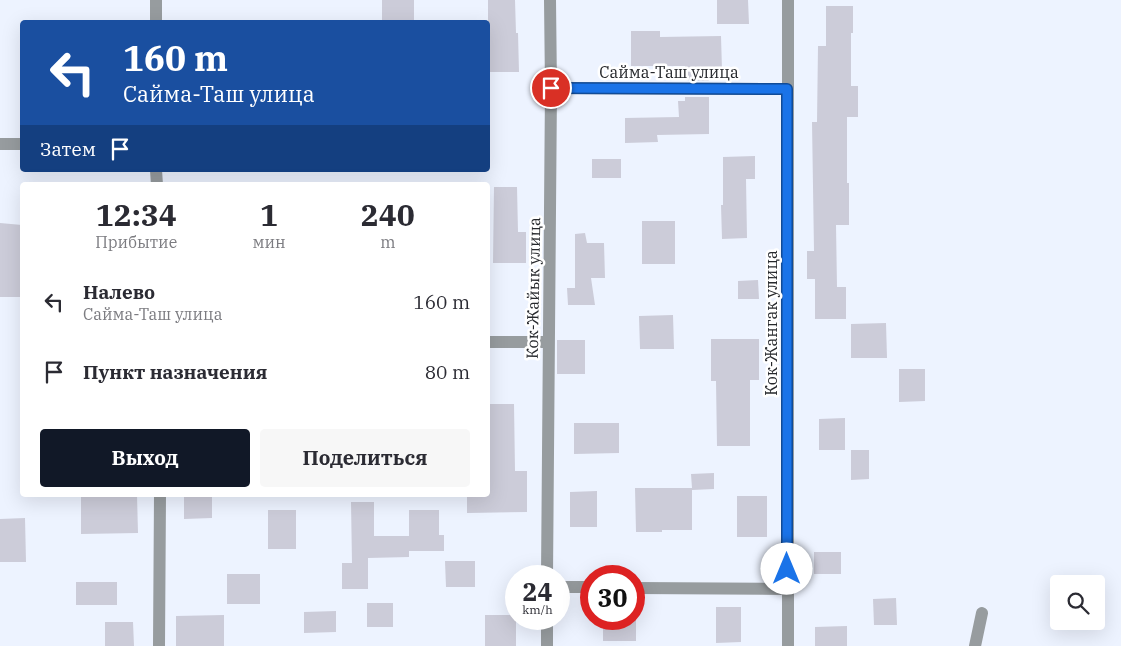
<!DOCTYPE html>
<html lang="ru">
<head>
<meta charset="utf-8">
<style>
  body { margin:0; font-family:"IBM Plex Serif",serif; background:#f7f7f7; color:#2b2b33; height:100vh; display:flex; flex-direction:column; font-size:19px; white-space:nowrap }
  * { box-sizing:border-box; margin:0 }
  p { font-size:16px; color:#7c7c81 }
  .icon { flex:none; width:28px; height:28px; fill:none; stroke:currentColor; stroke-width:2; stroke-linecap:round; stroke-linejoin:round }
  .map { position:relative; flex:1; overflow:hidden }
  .sheet { position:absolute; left:20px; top:182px; width:470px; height:315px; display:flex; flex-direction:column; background:#fff; border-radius:5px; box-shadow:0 5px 20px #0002 }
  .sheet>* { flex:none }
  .guide { position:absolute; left:20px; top:20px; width:470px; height:152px; border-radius:5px; box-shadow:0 5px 20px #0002; background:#1a4fa0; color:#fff; overflow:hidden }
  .fabs { position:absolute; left:1050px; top:575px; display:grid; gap:10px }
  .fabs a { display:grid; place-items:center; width:55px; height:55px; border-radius:5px; background:#fff; box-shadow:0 5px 20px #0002; font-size:25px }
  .speed { position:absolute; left:505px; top:565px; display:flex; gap:10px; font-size:25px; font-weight:700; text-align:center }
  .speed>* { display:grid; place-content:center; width:65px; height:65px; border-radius:50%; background:#fff; box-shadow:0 5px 20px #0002; line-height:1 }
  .speed small { font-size:12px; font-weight:400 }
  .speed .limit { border:8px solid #d22; background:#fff; color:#111 }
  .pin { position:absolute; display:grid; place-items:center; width:42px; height:42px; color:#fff; margin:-21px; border:2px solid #fff; border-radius:50%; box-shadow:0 1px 5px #0007 }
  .me { position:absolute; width:55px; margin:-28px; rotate:0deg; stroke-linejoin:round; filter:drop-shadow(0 0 4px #0008) }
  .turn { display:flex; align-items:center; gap:18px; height:105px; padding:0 20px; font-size:22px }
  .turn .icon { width:65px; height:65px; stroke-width:2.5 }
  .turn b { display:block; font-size:35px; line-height:42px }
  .then { display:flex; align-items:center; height:48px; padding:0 20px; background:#0003; gap:10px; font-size:19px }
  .eta { display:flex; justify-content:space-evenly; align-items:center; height:85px; text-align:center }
  .eta b { font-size:30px; font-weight:800; line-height:35px }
  .action { display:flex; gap:10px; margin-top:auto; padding:10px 20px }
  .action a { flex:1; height:58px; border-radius:5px; background:#111827; color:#fff; font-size:20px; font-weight:800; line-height:58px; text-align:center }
  .action a+a { background:#f7f7f7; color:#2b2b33 }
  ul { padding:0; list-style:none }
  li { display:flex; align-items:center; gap:15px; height:70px; padding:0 20px }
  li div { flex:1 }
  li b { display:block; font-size:19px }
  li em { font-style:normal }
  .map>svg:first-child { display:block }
  .building { fill:#ccccd9 }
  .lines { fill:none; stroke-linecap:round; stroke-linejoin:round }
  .minor { stroke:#979c9f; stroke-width:12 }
  .route-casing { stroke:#114b97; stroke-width:12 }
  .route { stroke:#1a73e8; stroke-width:9 }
  .labels { text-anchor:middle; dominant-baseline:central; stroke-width:5; stroke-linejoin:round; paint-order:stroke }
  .street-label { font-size:16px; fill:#26282c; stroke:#fff }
</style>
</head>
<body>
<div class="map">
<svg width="1121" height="646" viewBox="0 0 1121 646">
  <rect width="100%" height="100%" fill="#edf3ff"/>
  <g class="building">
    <rect x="382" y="0" width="32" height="22"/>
    <polygon points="488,0 515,0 516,33 518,33 519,72 488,72"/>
    <polygon points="717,0 748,0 749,24 717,24"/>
    <polygon points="826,6 853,6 853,33 851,33 851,86 858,86 858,117 847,117 847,183 849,183 849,225 836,225 837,287 846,287 846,319 815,319 815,279 807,279 807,251 814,251 812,122 817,122 818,46 826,46"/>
    <polygon points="631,31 660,31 660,37 721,36 722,70 709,70 709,81 685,80 685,66 631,66"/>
    <polygon points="685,97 709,97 709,134 657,135 658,142 625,143 625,118 679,117 678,101 685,101"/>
    <polygon points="755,156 755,179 746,179 747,238 722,239 721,205 723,205 723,157"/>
    <rect x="592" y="159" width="29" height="19"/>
    <polygon points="494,187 517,187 518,232 526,232 526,263 493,263"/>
    <rect x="642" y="221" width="33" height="43"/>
    <polygon points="0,223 22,225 22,297 0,297"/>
    <polygon points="585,233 587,243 604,243 605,278 591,278 595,305 568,305 567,288 575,288 575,234"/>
    <polygon points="758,280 759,299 738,299 738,281"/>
    <polygon points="673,315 674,349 640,349 639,316"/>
    <polygon points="886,323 887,358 851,358 851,324"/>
    <polygon points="711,339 759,339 759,380 750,380 750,446 717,446 716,381 711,381"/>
    <rect x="557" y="340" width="28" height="34"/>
    <polygon points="899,369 925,369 925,401 899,402"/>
    <polygon points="488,404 514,404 515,471 527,471 527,512 467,513 467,495 488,495"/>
    <polygon points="845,418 845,450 819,450 819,419"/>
    <polygon points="574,423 619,423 619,453 574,454"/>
    <polygon points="851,450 869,450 869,479 851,480"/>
    <polygon points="714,473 714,489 692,490 692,530 662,530 662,532 636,532 635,488 692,488 691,474"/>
    <polygon points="597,491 597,527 570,527 570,492"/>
    <polygon points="81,495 137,495 138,533 81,534"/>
    <polygon points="184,495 212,495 212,518 184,519"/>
    <rect x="737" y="496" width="30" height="41"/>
    <polygon points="351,502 374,502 374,536 409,536 409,510 439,510 439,535 444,535 444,551 409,551 409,557 368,558 368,589 342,589 342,563 352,563"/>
    <rect x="268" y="510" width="28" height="39"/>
    <polygon points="25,518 26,562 0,562 0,519"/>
    <rect x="814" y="552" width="27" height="22"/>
    <polygon points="445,561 475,561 475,587 446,587"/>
    <rect x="227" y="574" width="33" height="30"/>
    <rect x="76" y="582" width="41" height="23"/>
    <polygon points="896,598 897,625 874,625 873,599"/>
    <rect x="367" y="603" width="26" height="24"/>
    <polygon points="716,607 741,607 741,642 716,643"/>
    <polygon points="336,611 336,632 304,633 304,612"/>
    <polygon points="224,615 224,646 176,646 176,616"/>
    <rect x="485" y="615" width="31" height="31"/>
    <rect x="603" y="619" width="33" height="22"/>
    <polygon points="105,622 133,622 134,646 105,646"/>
    <polygon points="847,626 847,646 815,646 815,627"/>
  </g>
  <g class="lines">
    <g class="minor">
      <polyline points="788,0 788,646"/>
      <polyline points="156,22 156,0"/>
      <polyline points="551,88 787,89"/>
      <polyline points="0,144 22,144"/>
      <polyline points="156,170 157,185"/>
      <polyline points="488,342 548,342"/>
      <polyline points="547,576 551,88 550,0"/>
      <polyline points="559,587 591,587"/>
      <polyline points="634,588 787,589"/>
      <polyline points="547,619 547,646"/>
      <polyline points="159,646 160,495"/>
      <polyline points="975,646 982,613"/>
    </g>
  </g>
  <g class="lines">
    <defs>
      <polyline id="route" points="551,88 787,89 787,569"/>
    </defs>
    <use href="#route" class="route-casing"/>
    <use href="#route" class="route"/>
  </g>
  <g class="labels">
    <g class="street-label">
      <text x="669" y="72">Сайма-Таш улица</text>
      <text transform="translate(533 288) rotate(-89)">Кок-Жайык улица</text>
      <text transform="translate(771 323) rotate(-90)">Кок-Жангак улица</text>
    </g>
  </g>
</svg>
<div class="fabs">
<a><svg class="icon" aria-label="search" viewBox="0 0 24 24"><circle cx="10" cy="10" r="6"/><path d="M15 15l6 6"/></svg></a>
</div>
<div class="speed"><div>24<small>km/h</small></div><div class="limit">30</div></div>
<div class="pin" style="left:551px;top:88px;background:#d93025"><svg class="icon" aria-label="arrive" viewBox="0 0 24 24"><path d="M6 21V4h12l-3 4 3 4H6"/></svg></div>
<svg class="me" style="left:787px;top:569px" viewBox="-20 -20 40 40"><circle r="19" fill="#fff"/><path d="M0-13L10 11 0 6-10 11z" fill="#1a73e8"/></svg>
<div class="guide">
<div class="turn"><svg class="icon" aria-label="left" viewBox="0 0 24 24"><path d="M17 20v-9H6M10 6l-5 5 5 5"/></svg><div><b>160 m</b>Сайма-Таш улица</div></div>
<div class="then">Затем<svg class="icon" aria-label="arrive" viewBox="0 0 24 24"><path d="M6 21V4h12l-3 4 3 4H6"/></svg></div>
</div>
<section class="sheet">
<div class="eta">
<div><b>12:34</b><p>Прибытие</p></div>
<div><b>1</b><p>мин</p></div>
<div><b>240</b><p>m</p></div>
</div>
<ul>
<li><svg class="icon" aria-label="left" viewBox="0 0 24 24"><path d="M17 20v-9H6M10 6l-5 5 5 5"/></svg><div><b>Налево</b><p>Сайма-Таш улица</p></div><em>160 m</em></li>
<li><svg class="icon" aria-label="arrive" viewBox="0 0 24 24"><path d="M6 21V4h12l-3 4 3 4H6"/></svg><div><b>Пункт назначения</b></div><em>80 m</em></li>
</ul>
<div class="action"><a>Выход</a><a>Поделиться</a></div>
</section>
</div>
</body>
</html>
